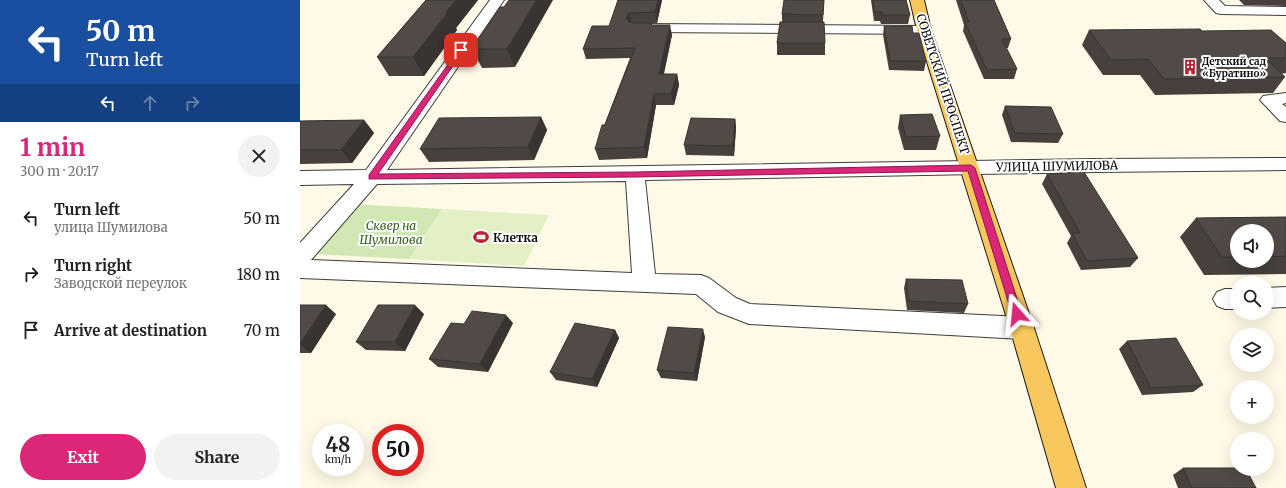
<!DOCTYPE html>
<html lang="en">
<head>
<meta charset="utf-8">
<style>
  body { margin:0; font-family:Merriweather,serif; background:#f2f2f2; color:#202124; height:100vh; display:flex; flex-direction:column; font-size:15px; white-space:nowrap }
  * { box-sizing:border-box; margin:0 }
  p { font-size:13px; color:#757577 }
  .icon { flex:none; width:22px; height:22px; fill:none; stroke:currentColor; stroke-width:2; stroke-linecap:round; stroke-linejoin:round }
  .map { position:relative; flex:1; overflow:hidden }
  .side { display:flex; flex-direction:column; background:#fff; width:300px }
  .side>* { flex:none }
  .banner { background:#1a4fa0; color:#fff; overflow:hidden }
  .tools { position:absolute; left:930px; top:224px; display:grid; gap:8px }
  .tools a { display:grid; place-items:center; width:44px; height:44px; border-radius:50%; background:#fff; box-shadow:0 4px 16px #0002; font-size:20px }
  .speed { position:absolute; left:12px; top:424px; display:flex; gap:8px; font-size:20px; font-weight:700; text-align:center }
  .speed>* { display:grid; place-content:center; width:52px; height:52px; border-radius:50%; background:#fff; box-shadow:0 4px 16px #0002; line-height:1 }
  .speed small { font-size:10px; font-weight:400 }
  .speed .limit { border:6px solid #d22; background:#fff; color:#111 }
  .pin { position:absolute; display:grid; place-items:center; width:34px; height:34px; color:#fff; margin:-17px; border-radius:8px; box-shadow:0 2px 6px #0006 }
  .me { position:absolute; width:44px; margin:-22px; rotate:342deg; stroke-linejoin:round; filter:drop-shadow(0 0 3px #0008) }
  .turn { display:flex; align-items:center; gap:14px; height:84px; padding:0 20px; font-size:18px }
  .turn .icon { width:52px; height:52px; stroke-width:2.5 }
  .turn b { display:block; font-size:28px; line-height:34px }
  .lanes { display:flex; align-items:center; height:38px; padding:0 20px; background:#0003; justify-content:center; gap:20px; direction:ltr }
  .lanes .off { opacity:.35 }
  .round { display:grid; place-items:center; flex:none; width:42px; height:42px; border-radius:21px; background:#f2f2f2 }
  .overview { display:flex; align-items:center; justify-content:space-between; height:68px; padding:0 20px }
  h1 { font-size:24px; font-weight:700; line-height:30px; color:#db2777 }
  .cta { display:flex; gap:8px; margin-top:auto; padding:8px 20px }
  .cta a { flex:1; height:46px; border-radius:24px; background:#db2777; color:#fff; font-size:16px; font-weight:700; line-height:46px; text-align:center }
  .cta a+a { background:#f2f2f2; color:#202124 }
  ul { padding:0; list-style:none }
  li { display:flex; align-items:center; gap:12px; height:56px; padding:0 20px }
  li div { flex:1 }
  li b { display:block; font-size:15px }
  li em { font-style:normal }
  main { display:flex; flex:1; min-height:0 }
  .map>svg:first-child { display:block }
  .green { fill:#d2e8b3 }
  .pitch { fill:#e3efc4 }
  .lines { fill:none; stroke-linecap:round; stroke-linejoin:round }
  .minor-casing { stroke:#3d3d3d; stroke-width:2 }
  .major-casing { stroke:#1b1b1b; stroke-width:2 }
  .minor { fill:#fff; fill-rule:evenodd }
  .major { fill:#f8c85e; fill-rule:evenodd }
  .wall { fill:#47403d; fill-rule:evenodd }
  .shaded-wall { fill:#393432 }
  .building { fill:#524a47; stroke:#393432 }
  .route { fill:#db2777; stroke:#8e194d }
  .labels { text-anchor:middle; dominant-baseline:central; stroke-width:4; stroke-linejoin:round; paint-order:stroke }
  .far-poi-label { font-size:10px; font-weight:bold; fill:#0a0a0a; stroke:#fff; text-anchor:start }
  .street-label { font-size:12px; fill:#0a0a0a; stroke:#fff }
  .park-label { font-size:12px; font-style:italic; fill:#2f601c; stroke:#fff }
  .poi-label { font-size:12px; font-weight:bold; fill:#0a0a0a; stroke:#fff; text-anchor:start }
</style>
</head>
<body>
<main>
<section class="side">
<div class="banner">
<div class="turn"><svg class="icon" aria-label="left" viewBox="0 0 24 24"><path d="M17 20v-9H6M10 6l-5 5 5 5"/></svg><div><b>50 m</b>Turn left</div></div>
<div class="lanes"><svg class="icon" aria-label="left" viewBox="0 0 24 24"><path d="M17 20v-9H6M10 6l-5 5 5 5"/></svg><svg class="icon off" aria-label="ahead" viewBox="0 0 24 24"><path d="M12 20V5M6 11l6-6 6 6"/></svg><svg class="icon off" aria-label="right" viewBox="0 0 24 24"><path d="M7 20v-9h11M14 6l5 5-5 5"/></svg></div>
</div>
<div class="overview"><div><h1>1 min</h1><p>300 m · 20:17</p></div><a class="round"><svg class="icon" aria-label="close" viewBox="0 0 24 24"><path d="M6 6l12 12M18 6L6 18"/></svg></a></div>
<ul>
<li><svg class="icon" aria-label="left" viewBox="0 0 24 24"><path d="M17 20v-9H6M10 6l-5 5 5 5"/></svg><div><b>Turn left</b><p>улица Шумилова</p></div><em>50 m</em></li>
<li><svg class="icon" aria-label="right" viewBox="0 0 24 24"><path d="M7 20v-9h11M14 6l5 5-5 5"/></svg><div><b>Turn right</b><p>Заводской переулок</p></div><em>180 m</em></li>
<li><svg class="icon" aria-label="arrive" viewBox="0 0 24 24"><path d="M6 21V4h12l-3 4 3 4H6"/></svg><div><b>Arrive at destination</b></div><em>70 m</em></li>
</ul>
<div class="cta"><a>Exit</a><a>Share</a></div>
</section>
<div class="map">
<svg width="986" height="488" viewBox="0 0 986 488">
  <rect width="100%" height="100%" fill="#fff9e7"/>
  <polygon class="green" points="52,204 142,209 109,259 12,254"/>
  <polygon class="pitch" points="142,209 249,215 224,266 109,259"/>
  <g class="lines">
    <defs>
      <g id="minor">
        <path d="M190,0h14l-117,170 708,-11 191,-1v12l-191,2 -450,8 10,94 46,1 8,3 27,20 14,6 272,13 9,3 3,8 -3,8 -9,3 -273,-15 -31,-12 -22,-18 -396,-16v-35l54,-59 -54,1v-14l66,-1zM326,181l6,92 -321,-13 66,-76z"/>
        <polygon points="904,0 919,0 925,6 986,7 986,15 921,14 916,13"/>
        <polygon points="342,24 624,26 629,27 631,30 629,33 624,34 342,32 337,31 335,28 337,25"/>
        <polygon points="986,93 986,103 982,104 986,107 986,122 980,121 960,100 963,96"/>
        <polygon points="986,287 986,307 967,308 967,288"/>
        <polygon points="925,289 937,289 937,309 925,309 917,306 913,299 917,292"/>
      </g>
      <polygon id="major" points="610,0 624,0 631,30 734,328 786,488 756,488 710,328 617,30"/>
    </defs>
    <use href="#minor" class="minor-casing"/>
    <use href="#major" class="major-casing"/>
    <use href="#minor" class="minor"/>
    <use href="#major" class="major"/>
  </g>
  <g class="wall">
    <polygon points="126,0 178,0 156,28 157,30 124,76 89,76 77,57"/>
    <polygon points="318,0 362,0 357,23 344,23 352,23 352,25 372,35 364,74 377,74 379,85 374,105 356,105 347,158 299,160 295,149 330,58 286,59 283,49 309,26"/>
    <polygon points="524,0 523,22 525,43 525,55 477,55 477,43 482,22 482,14"/>
    <polygon points="571,0 606,0 610,15 608,24 581,24 580,21 574,21"/>
    <polygon points="656,0 694,0 711,39 708,48 706,48 717,69 714,79 684,79 663,31 664,25"/>
    <polygon points="939,0 986,0 986,6 944,5"/>
    <polygon points="204,7 215,67 182,68 172,49"/>
    <polygon points="584,26 626,61 624,71 589,70 583,35"/>
    <polygon points="789,30 902,31 986,43 986,73 981,74 985,77 973,93 855,95 840,75 803,75 782,45"/>
    <polygon points="705,106 763,134 758,143 711,142 702,115"/>
    <polygon points="600,115 640,136 636,150 604,150 598,128"/>
    <polygon points="241,117 247,130 234,160 129,162 120,149"/>
    <polygon points="435,119 436,128 434,156 386,155 384,145"/>
    <polygon points="64,120 74,133 52,163 0,164 0,121"/>
    <polygon points="747,174 838,258 830,267 781,270 767,243 771,236 742,184"/>
    <path d="M986,217v57l-82,1 -24,-38 16,-19zM937,231h30v30h-30z"/>
    <polygon points="606,279 668,304 664,313 607,310 604,288"/>
    <polygon points="0,305 36,314 11,353 0,353"/>
    <polygon points="124,314 105,351 66,350 56,342"/>
    <polygon points="213,323 188,372 138,367 129,359"/>
    <polygon points="315,330 319,338 297,387 256,380 250,372"/>
    <polygon points="405,337 397,381 361,378 357,370"/>
    <polygon points="827,341 903,385 893,392 842,395 819,349"/>
    <polygon points="883,468 956,488 878,488 873,475"/>
  </g>
  <g class="shaded-wall">
    <polygon points="156,0 178,0 156,28 157,30 124,76 113,57 146,12"/>
    <polygon points="236,0 253,0 215,67 207,49"/>
    <polygon points="358,0 362,0 357,23 355,12"/>
    <polygon points="329,13 332,24 329,29 326,18"/>
    <polygon points="370,25 372,35 361,85 359,74"/>
    <polygon points="377,74 379,85 374,105 371,94"/>
    <polygon points="354,94 356,105 347,158 344,147"/>
    <polygon points="241,117 247,130 234,160 228,147"/>
    <polygon points="435,119 436,128 434,156 433,146"/>
    <polygon points="64,120 74,133 52,163 41,150"/>
    <polygon points="26,305 36,314 11,353 0,345 0,344"/>
    <polygon points="115,305 124,314 105,351 95,342"/>
    <polygon points="206,315 213,323 188,372 180,364"/>
    <polygon points="403,329 405,337 397,381 394,373"/>
    <polygon points="315,330 319,338 297,387 292,379"/>
  </g>
  <g class="building">
    <polygon points="126,0 156,0 146,12 148,12 113,57 77,57"/>
    <polygon points="209,0 236,0 207,49 172,49 200,7 204,7"/>
    <polygon points="318,0 358,0 355,12 329,13 326,18 329,22 334,23 352,23 351,25 370,25 359,74 377,74 371,94 354,94 344,147 295,149 302,125 305,125 335,48 283,49 292,26 309,26"/>
    <polygon points="484,0 524,0 523,15 482,14"/>
    <polygon points="573,0 606,0 610,15 582,15 582,12 575,12"/>
    <polygon points="661,0 694,0 711,39 702,39 717,69 687,70 665,22 669,22"/>
    <polygon points="480,22 524,22 525,43 477,43"/>
    <polygon points="584,26 612,26 613,33 619,33 626,61 590,61"/>
    <polygon points="900,29 902,31 971,30 986,43 986,58 965,58 985,77 864,79 848,59 811,60 789,30"/>
    <polygon points="705,106 751,107 763,134 715,133"/>
    <polygon points="632,114 640,136 606,137 600,115"/>
    <polygon points="241,117 228,147 120,149 139,118"/>
    <polygon points="391,118 435,119 433,146 384,145"/>
    <polygon points="64,120 41,150 0,150 0,121"/>
    <polygon points="784,172 838,258 787,261 772,233 780,233 747,174"/>
    <polygon points="986,217 986,256 967,257 967,231 937,231 937,257 922,257 896,218"/>
    <polygon points="606,279 662,280 668,304 609,301"/>
    <polygon points="0,305 26,305 0,344"/>
    <polygon points="78,305 115,305 95,342 56,342"/>
    <polygon points="172,311 206,315 180,364 129,359 151,323 164,324"/>
    <polygon points="275,323 315,330 292,379 250,372"/>
    <polygon points="368,327 403,329 394,373 357,370"/>
    <polygon points="876,338 903,385 851,388 827,341"/>
    <polygon points="883,468 937,468 937,469 946,469 956,488 892,488"/>
  </g>
  <polygon class="route" points="159,49 164,50 78,174 335,172 671,165 675,168 722,314 721,317 717,318 714,317 712,314 668,171 335,177 69,179 69,175"/>
  <defs>
    <symbol id="building-bare" viewBox="-9 -9 18 18"><path d="M-4-6H4V6H1V3H-1V6H-4ZM-2.5-4.3h1.7v1.8h-1.7ZM.8-4.3h1.7v1.8H.8ZM-2.5-1h1.7V.8h-1.7ZM.8-1h1.7V.8H.8Z" fill="#b82435" stroke="#fff" stroke-width="2.5" paint-order="stroke"/></symbol>
    <symbol id="stadium-bare" viewBox="-9 -9 18 18"><path d="M0-5a6.5 5 0 1 0 0 10a6.5 5 0 1 0 0-10ZM-3.5-1.8h7v3.6h-7Z" fill="#b82435" stroke="#fff" stroke-width="2.5" paint-order="stroke"/></symbol>
  </defs>
  <g fill-rule="evenodd">
    <use href="#building-bare" x="879" y="56" width="22" height="22"/>
    <use href="#stadium-bare" x="170" y="226" width="22" height="22"/>
  </g>
  <g class="labels">
    <g class="far-poi-label">
      <text x="902" y="61">Детский сад<tspan x="902" dy="12">«Буратино»</tspan></text>
    </g>
    <g class="street-label">
      <text transform="translate(643 84) rotate(72)">СОВЕТСКИЙ ПРОСПЕКТ</text>
      <text transform="translate(757 166) rotate(-1)">УЛИЦА ШУМИЛОВА</text>
    </g>
    <g class="park-label">
      <text x="91" y="225">Сквер на<tspan x="91" dy="14">Шумилова</tspan></text>
    </g>
    <g class="poi-label">
      <text x="193" y="237">Клетка</text>
    </g>
  </g>
</svg>
<div class="tools">
<a><svg class="icon" aria-label="sound" viewBox="0 0 24 24"><path d="M4 9h4l5-4v14l-5-4H4zM17 9q2 3 0 6"/></svg></a>
<a><svg class="icon" aria-label="search" viewBox="0 0 24 24"><circle cx="10" cy="10" r="6"/><path d="M15 15l6 6"/></svg></a>
<a><svg class="icon" aria-label="layers" viewBox="0 0 24 24"><path d="M12 4l9 5-9 5-9-5zM3 14l9 5 9-5"/></svg></a>
<a>+</a>
<a>−</a>
</div>
<div class="speed"><div>48<small>km/h</small></div><div class="limit">50</div></div>
<div class="pin" style="left:161px;top:50px;background:#d93025"><svg class="icon" aria-label="arrive" viewBox="0 0 24 24"><path d="M6 21V4h12l-3 4 3 4H6"/></svg></div>
<svg class="me" style="left:717px;top:314px" viewBox="-20 -20 40 40"><path d="M0-17L14 15 0 8-14 15z" fill="#db2777" stroke="#fff" stroke-width="4"/></svg>
</div>
</main>
</body>
</html>
